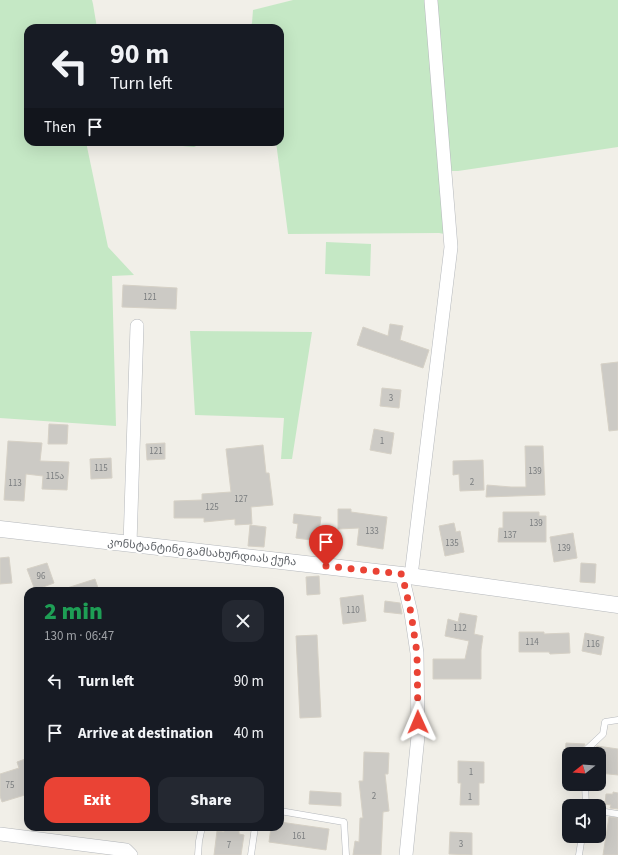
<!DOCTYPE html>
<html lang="en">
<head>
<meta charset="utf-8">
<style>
  body { margin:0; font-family:"Source Sans 3","Noto Sans Georgian",sans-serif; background:#242831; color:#f1f3f6; height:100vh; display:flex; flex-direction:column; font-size:15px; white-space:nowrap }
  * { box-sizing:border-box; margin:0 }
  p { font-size:13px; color:#9ea1a6 }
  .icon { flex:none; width:22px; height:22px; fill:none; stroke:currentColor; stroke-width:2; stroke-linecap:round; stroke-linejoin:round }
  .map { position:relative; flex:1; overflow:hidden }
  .drawer { position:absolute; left:24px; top:587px; width:260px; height:244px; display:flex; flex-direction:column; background:#171b24; border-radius:12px; box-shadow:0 4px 16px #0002 }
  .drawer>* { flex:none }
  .top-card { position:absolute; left:24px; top:24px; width:260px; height:122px; border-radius:12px; box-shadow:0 4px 16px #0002; background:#171b24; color:#f1f3f6; overflow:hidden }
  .needle { width:26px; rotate:253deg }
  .fabs { position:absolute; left:562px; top:747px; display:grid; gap:8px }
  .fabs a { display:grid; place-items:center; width:44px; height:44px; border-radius:8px; background:#171b24; box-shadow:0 4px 16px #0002; font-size:20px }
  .pin { position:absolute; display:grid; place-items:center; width:34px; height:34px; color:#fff; margin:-41px -17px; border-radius:50% 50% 50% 0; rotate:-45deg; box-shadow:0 0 4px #0007 }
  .pin .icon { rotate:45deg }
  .me { position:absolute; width:44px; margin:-22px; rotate:359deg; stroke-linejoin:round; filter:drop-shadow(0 0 3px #0008) }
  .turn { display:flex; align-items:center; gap:14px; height:84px; padding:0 20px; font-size:18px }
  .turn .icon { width:52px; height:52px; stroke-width:2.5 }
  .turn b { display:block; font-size:28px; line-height:34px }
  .then { display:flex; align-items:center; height:38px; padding:0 20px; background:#0003; gap:8px; font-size:15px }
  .round { display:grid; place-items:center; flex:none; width:42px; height:42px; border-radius:12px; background:#242831 }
  .overview { display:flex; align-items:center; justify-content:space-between; height:68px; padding:0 20px }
  h1 { font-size:24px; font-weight:800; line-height:30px; color:#1e9e55 }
  .button { display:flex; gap:8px; margin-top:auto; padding:8px 20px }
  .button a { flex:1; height:46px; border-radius:12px; background:#ea4335; color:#fff; font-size:16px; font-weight:800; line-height:46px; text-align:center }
  .button a+a { background:#242831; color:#f1f3f6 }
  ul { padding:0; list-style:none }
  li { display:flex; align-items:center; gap:12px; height:52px; padding:0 20px }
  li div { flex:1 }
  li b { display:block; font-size:15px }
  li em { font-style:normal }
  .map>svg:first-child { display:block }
  .green { fill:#c5e8c5 }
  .building { fill:#cccac5; stroke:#d6d1c6 }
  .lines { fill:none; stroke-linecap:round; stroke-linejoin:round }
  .service-casing { stroke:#b5b8bc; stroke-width:7 }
  .minor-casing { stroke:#b5b8bc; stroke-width:14 }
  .tertiary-casing { stroke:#b5b8bc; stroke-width:17 }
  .service { stroke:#fff; stroke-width:6 }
  .minor { stroke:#fff; stroke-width:13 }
  .tertiary { stroke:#fff; stroke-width:16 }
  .route { stroke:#ea4335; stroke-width:7; stroke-dasharray:0 12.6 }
  .labels { text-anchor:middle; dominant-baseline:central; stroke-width:4; stroke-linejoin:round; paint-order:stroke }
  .number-label { font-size:9px; fill:#7a7d7f }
  .street-label { font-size:11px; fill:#5f6368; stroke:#fff }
</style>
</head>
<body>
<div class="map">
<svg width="618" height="855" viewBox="0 0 618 855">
  <rect width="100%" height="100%" fill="#f1efe8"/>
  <g class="green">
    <polygon points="0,0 92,0 93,4 97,28 28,28 28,142 86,142 108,247 134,275 112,276 116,426 0,418"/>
    <polygon points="293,0 618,0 618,147 458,171 445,171 450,235 439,233 288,234 276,142 280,142 280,28 249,28 252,23 253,10"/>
    <polygon points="137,142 205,142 194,147"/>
    <polygon points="326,242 371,244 370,276 325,274"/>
    <polygon points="190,331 312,332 292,459 281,459 284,418 195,415"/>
  </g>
  <g class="building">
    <polygon points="123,285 177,288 176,309 122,307"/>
    <polygon points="390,324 403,326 400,340 429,350 423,368 357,345 363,327 388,336"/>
    <polygon points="618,362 618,430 609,431 601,364"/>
    <polygon points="382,388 401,390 399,408 380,406"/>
    <polygon points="49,424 68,425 67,444 48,444"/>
    <polygon points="374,429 394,433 391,454 370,450"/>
    <polygon points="8,441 42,443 40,461 69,462 67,490 42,489 43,476 26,474 24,501 4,500"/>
    <polygon points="165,443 165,459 147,460 146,444"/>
    <polygon points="263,445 266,473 269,473 273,505 251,507 252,524 235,525 235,519 204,522 204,518 174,518 174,501 202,500 202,494 231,492 226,449"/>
    <polygon points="525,446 543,446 545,495 486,497 487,485 511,487 526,487"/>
    <polygon points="111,458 112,478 91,479 90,459"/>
    <polygon points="483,460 484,490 460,491 459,474 453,475 453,461"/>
    <polygon points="338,509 351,509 351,512 387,517 383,549 357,545 359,528 338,529"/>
    <polygon points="503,512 539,512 539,516 546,516 546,542 498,542 499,528 503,528"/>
    <polygon points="294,514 321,517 318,541 296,538 298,524 293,523"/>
    <polygon points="454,523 456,532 460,531 464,552 445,556 439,526"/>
    <polygon points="250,525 266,527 264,547 248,546"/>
    <polygon points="573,533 577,558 554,562 550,537"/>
    <polygon points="9,557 12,583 0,584 0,558"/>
    <polygon points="47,563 54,583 35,590 27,569"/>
    <polygon points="581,563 596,564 595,583 580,582"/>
    <polygon points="319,576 320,594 307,595 306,577"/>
    <polygon points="95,579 99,591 64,591 64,589"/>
    <polygon points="363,595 366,621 343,624 340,598"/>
    <polygon points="385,601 400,603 402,614 384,612"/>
    <polygon points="460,613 477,616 474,634 483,636 481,650 481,679 433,679 433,659 465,659 469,641 445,636 448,619 458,622"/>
    <polygon points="519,632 544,632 544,634 569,633 570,653 550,654 549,652 519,652"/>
    <polygon points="585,633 604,637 601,655 582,651"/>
    <polygon points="317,635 321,717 300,718 296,636"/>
    <polygon points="566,743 585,744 583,748 582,754 565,754"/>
    <polygon points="597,746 618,749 618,775 599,773 599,754 591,754 591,751"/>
    <polygon points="364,752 389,753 388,774 385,774 389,811 383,812 381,855 353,855 355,841 359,842 360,818 363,818 359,781 363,781"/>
    <polygon points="28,758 28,794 2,802 0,796 0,774 19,768 17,762"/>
    <polygon points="458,761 484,762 484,783 479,783 479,805 460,805 461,783 458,783"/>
    <polygon points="310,791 341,793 341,806 309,804"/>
    <polygon points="613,792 618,793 618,809 610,808 611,805 605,804 606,794 613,794"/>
    <polygon points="609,817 618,818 618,855 603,855"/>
    <polygon points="280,822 329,829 326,850 269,842 271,827 280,827"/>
    <polygon points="224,829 239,831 239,834 244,835 241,855 214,855 217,831 224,832"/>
    <polygon points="450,832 472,833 472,855 449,854"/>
  </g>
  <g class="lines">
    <defs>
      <g id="service">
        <polyline points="586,754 587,749 603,734 605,722 618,720"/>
        <polyline points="585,784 586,806"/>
        <polyline points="280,811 344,822 346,855"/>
        <polyline points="599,811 618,814"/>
        <polyline points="198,855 199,841 202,827"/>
        <polyline points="251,855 255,827"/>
        <polyline points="579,855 582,836"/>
      </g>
      <g id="minor">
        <polyline points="130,544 137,326"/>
        <polyline points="402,575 411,613 417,653 418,736 406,855"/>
        <polyline points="411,576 451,247 431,1"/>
        <polyline points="0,834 126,850 131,855"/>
      </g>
      <polyline id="tertiary" points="0,529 402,575 618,605"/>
    </defs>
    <use href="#service" class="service-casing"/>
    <use href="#minor" class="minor-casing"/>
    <use href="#tertiary" class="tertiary-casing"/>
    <use href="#service" class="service"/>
    <use href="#minor" class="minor"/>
    <use href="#tertiary" class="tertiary"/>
  </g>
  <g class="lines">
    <polyline class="route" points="326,566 402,574 411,613 417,653 418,722"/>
  </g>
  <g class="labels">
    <g class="number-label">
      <text x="150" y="297">121</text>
      <text x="391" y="398">3</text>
      <text x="382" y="441">1</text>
      <text x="156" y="451">121</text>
      <text x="101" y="468">115</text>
      <text x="535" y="471">139</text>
      <text x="55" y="476">115ა</text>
      <text x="472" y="482">2</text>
      <text x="15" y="483">113</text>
      <text x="241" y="499">127</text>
      <text x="212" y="507">125</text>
      <text x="536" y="523">139</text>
      <text x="372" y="531">133</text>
      <text x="510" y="535">137</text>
      <text x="452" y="543">135</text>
      <text x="564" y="548">139</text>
      <text x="41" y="576">96</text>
      <text x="353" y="610">110</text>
      <text x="460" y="628">112</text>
      <text x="532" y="642">114</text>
      <text x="593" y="644">116</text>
      <text x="471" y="772">1</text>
      <text x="10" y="785">75</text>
      <text x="374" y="796">2</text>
      <text x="470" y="797">1</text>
      <text x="299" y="836">161</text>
      <text x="461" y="844">3</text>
      <text x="229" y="845">7</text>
    </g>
    <g class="street-label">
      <text transform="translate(202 552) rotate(6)">კონსტანტინე გამსახურდიას ქუჩა</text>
    </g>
  </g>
</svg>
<div class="fabs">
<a><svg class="needle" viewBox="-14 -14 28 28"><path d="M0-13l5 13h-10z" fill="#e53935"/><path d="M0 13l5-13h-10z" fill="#9ea1a6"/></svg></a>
<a><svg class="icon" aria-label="sound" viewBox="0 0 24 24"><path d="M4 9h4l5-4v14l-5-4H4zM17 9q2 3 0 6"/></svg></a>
</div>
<div class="pin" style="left:326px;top:566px;background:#d93025"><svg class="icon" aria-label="arrive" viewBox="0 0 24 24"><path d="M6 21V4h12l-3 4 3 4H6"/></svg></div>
<svg class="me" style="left:418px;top:722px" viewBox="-20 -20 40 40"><path d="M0-17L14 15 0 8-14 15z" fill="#ea4335" stroke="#fff" stroke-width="4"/></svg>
<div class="top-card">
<div class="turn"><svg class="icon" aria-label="left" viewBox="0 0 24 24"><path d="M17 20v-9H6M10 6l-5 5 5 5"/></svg><div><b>90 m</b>Turn left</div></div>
<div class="then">Then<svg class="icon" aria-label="arrive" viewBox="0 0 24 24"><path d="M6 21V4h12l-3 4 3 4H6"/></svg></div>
</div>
<section class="drawer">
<div class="overview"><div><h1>2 min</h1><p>130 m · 06:47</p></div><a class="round"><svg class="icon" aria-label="close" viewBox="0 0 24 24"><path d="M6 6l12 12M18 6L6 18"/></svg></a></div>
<ul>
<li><svg class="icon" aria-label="left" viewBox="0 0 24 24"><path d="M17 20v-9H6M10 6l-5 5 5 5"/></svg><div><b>Turn left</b></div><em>90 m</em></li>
<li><svg class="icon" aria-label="arrive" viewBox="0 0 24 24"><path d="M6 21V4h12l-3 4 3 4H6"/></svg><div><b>Arrive at destination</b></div><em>40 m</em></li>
</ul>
<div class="button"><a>Exit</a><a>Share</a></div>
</section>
</div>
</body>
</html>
